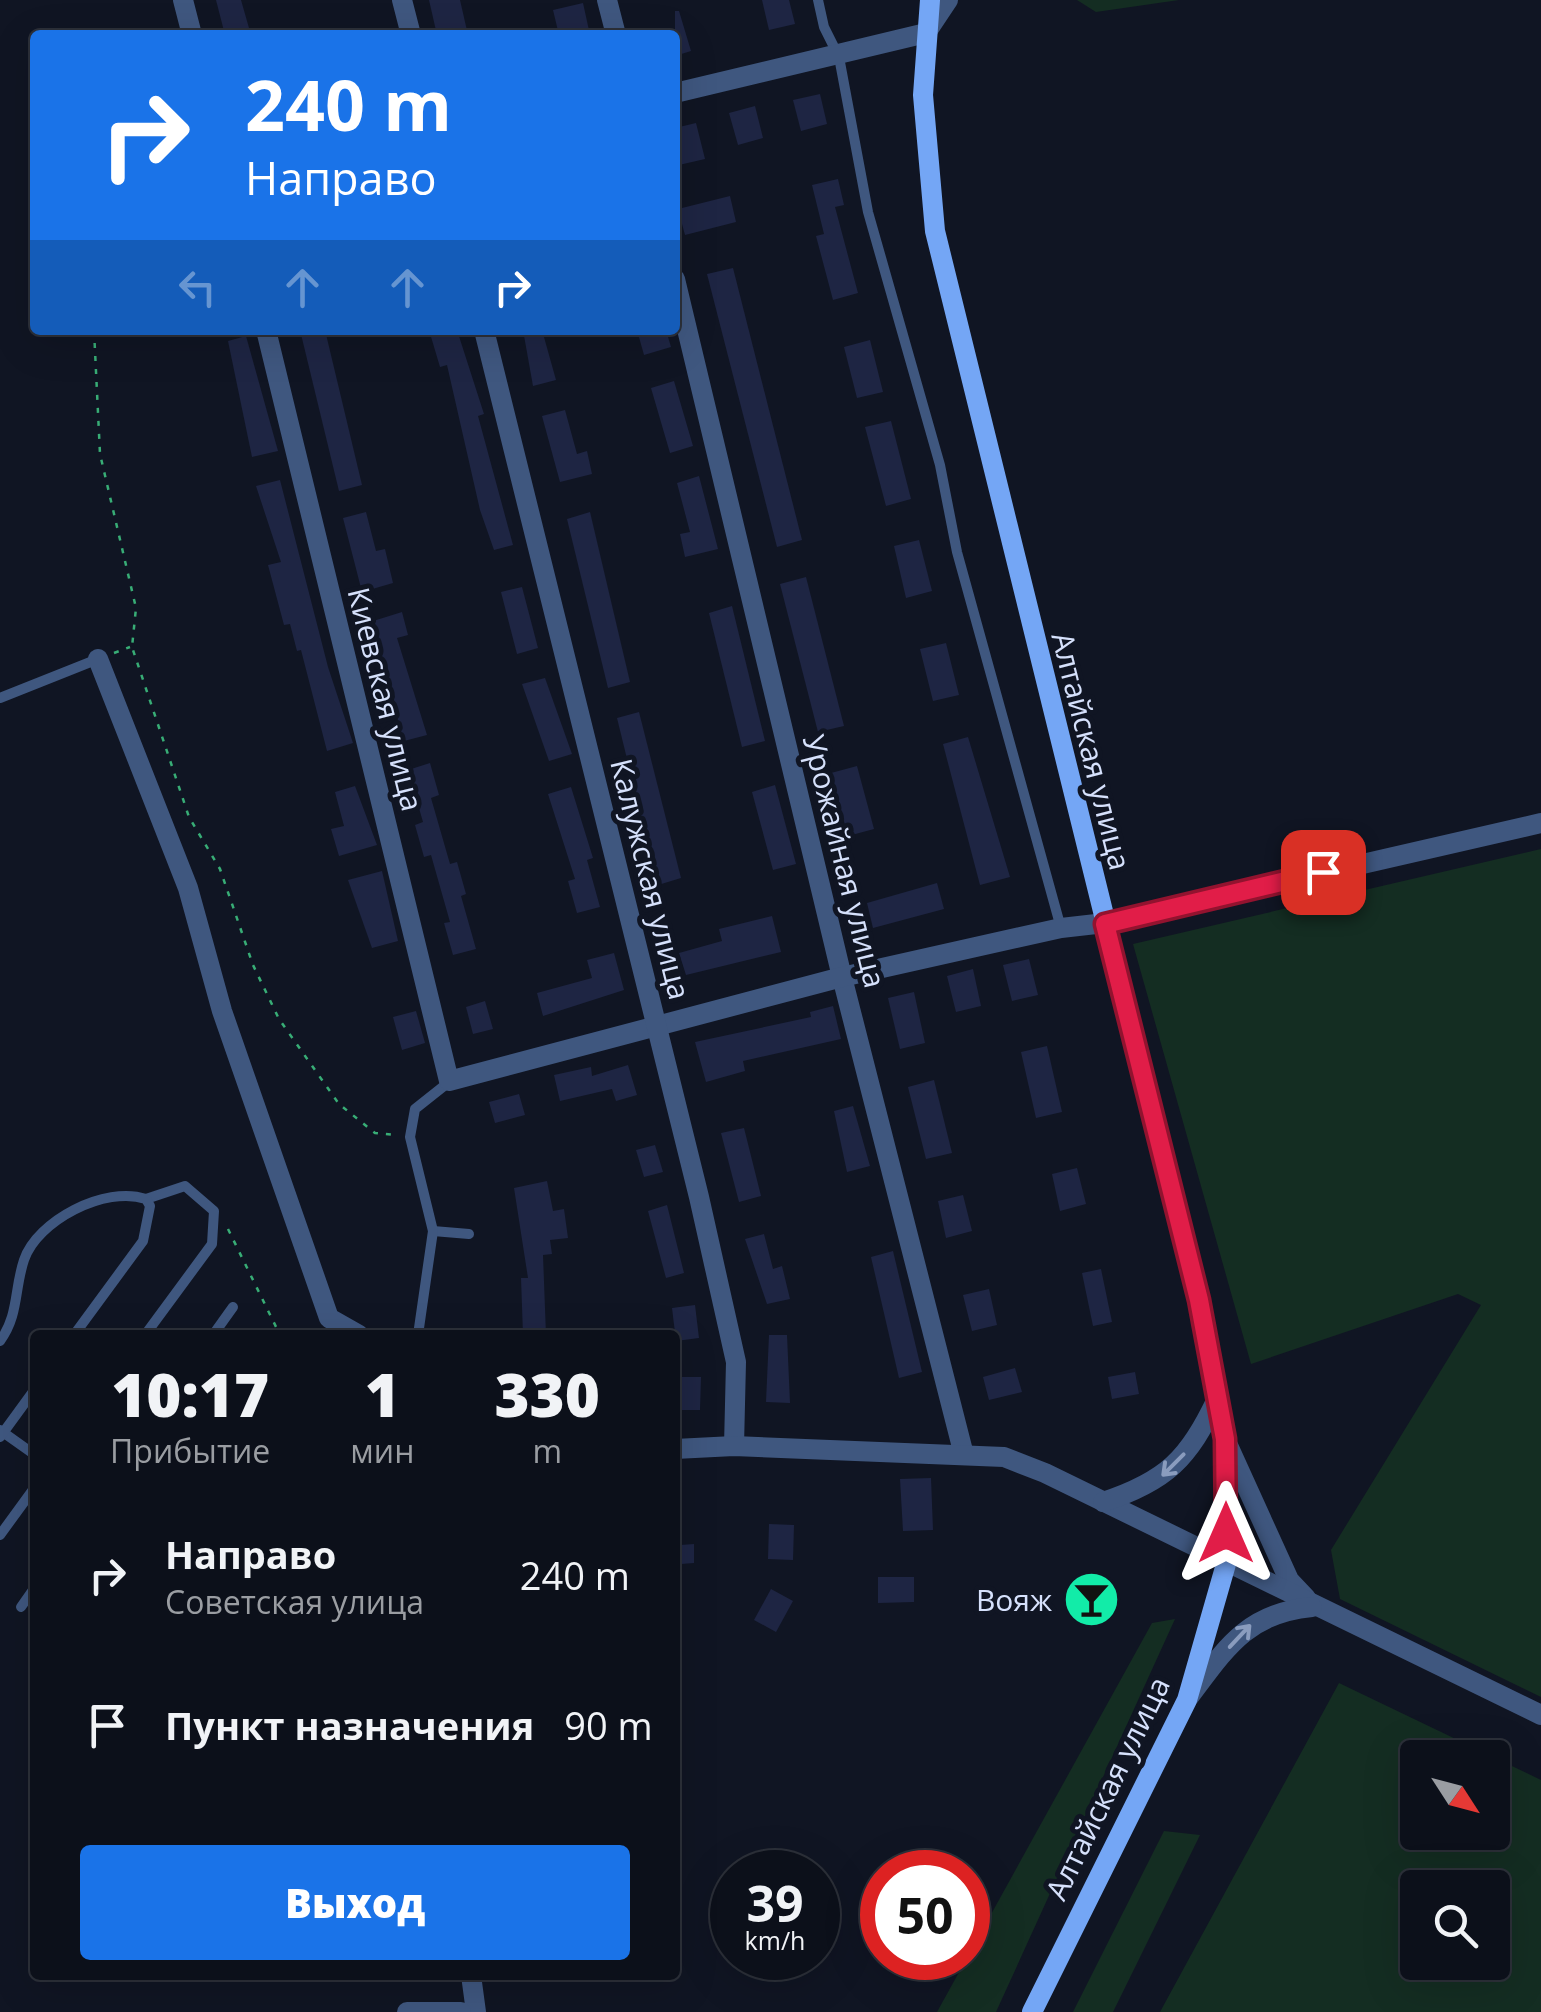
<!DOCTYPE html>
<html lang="ru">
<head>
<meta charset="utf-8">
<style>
  body { margin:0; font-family:"Open Sans",sans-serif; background:#151923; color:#f1f3f6; height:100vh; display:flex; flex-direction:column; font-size:38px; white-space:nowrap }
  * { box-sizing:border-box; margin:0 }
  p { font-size:32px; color:#9a9da2 }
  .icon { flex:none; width:55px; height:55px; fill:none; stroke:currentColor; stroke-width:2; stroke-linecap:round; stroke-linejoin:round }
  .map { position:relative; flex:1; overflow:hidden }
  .sheet { position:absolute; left:30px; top:1330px; width:650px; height:650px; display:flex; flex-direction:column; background:#0c101a; border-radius:10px; box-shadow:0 10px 40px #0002,0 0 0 2px #2c3039 }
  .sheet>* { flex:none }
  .top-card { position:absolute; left:30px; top:30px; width:650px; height:305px; border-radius:10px; box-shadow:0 10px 40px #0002,0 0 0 2px #2c3039; background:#1a73e8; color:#fff; overflow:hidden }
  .needle { width:65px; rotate:126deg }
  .buttons { position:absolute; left:1400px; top:1740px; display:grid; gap:20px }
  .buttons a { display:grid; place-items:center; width:110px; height:110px; border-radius:10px; background:#0c101a; box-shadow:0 10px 40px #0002,0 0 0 2px #2c3039; font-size:50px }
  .speed { position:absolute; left:710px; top:1850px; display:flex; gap:20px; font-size:50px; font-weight:700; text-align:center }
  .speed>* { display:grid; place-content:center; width:130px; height:130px; border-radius:50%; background:#0c101a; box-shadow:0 10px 40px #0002,0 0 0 2px #2c3039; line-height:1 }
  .speed small { font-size:25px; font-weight:400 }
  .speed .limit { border:15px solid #d22; background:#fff; color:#111 }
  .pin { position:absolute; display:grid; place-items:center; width:85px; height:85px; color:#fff; margin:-42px; border-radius:20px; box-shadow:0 5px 15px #0006 }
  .me { position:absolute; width:110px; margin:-55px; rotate:0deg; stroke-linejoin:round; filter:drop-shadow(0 0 8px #0008) }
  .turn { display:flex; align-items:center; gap:35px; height:210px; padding:0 50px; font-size:45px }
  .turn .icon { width:130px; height:130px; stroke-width:2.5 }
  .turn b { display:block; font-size:70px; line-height:85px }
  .lanes { display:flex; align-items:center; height:95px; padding:0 50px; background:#0003; justify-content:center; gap:50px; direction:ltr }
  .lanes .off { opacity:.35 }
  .eta { display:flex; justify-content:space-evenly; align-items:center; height:170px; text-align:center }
  .eta b { font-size:60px; font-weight:800; line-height:70px }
  .button { display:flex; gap:20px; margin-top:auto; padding:20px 50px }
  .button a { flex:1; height:115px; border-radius:10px; background:#1a73e8; color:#fff; font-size:40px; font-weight:800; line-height:115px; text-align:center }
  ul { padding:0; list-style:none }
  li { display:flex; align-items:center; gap:30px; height:150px; padding:0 50px }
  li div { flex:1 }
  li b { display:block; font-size:38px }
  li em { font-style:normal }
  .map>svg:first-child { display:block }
  .green { fill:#142d22; fill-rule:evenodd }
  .building { fill:#1e2543 }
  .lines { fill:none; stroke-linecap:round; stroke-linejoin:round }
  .path { stroke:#38ad76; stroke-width:2.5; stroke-dasharray:5 8; stroke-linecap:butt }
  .service { stroke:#3f577f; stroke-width:10 }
  .minor { stroke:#3f577f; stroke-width:20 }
  .tertiary { stroke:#3f577f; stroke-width:20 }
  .secondary { stroke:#74a6f5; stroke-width:20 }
  .oneway { stroke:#8a9cbe }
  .route-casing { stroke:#92132f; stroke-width:25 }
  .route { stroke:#e11d48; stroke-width:18 }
  .labels { text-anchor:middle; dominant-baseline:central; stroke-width:10; stroke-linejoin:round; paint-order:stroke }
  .street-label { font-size:30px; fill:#d6e1fc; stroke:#101523 }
  .poi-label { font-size:30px; fill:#d6e1fc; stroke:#101523; text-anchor:end }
</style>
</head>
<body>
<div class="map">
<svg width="1541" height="2012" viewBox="0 0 1541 2012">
  <rect width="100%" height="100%" fill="#101523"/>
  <g class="green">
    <polygon points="1077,0 1179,0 1096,12"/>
    <polygon points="1541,849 1541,1697 1340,1599 1331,1550 1481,1305 1458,1294 1251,1364 1133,944"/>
    <polygon points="1175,1619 996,2012 937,2012 1152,1623"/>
    <path d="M1339,1683l202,97v232h-381zM1418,1758h74v74h-74zM1418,1888h74v74h-74z"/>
    <polygon points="1164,1831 1200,1835 1113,2012 1073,2012"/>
  </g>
  <g class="building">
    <polygon points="216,0 241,0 251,35 225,35"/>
    <polygon points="429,0 460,0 468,35 437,35"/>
    <polygon points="762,0 789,0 795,24 769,30"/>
    <polygon points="583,3 590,35 559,35 553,10"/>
    <polygon points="675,11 679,11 691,51 675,56"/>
    <polygon points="820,94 827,124 801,131 793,100"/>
    <polygon points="755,106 763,138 738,145 729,113"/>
    <polygon points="696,123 705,159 679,165 675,128"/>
    <polygon points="838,179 844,205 835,207 858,293 833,300 816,236 824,234 812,185"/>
    <polygon points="730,196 736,222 685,235 678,209"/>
    <polygon points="733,268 802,540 777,547 707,274"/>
    <polygon points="300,330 325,330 362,485 339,491"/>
    <polygon points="429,330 457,330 484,414 478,416 513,545 494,550 480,510 447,365 440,367"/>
    <polygon points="523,330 542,330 556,380 533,386"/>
    <polygon points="637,330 666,330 671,347 644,355"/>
    <polygon points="246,336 278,451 252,457 228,341"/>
    <polygon points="870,340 883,392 857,398 844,347"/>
    <polygon points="674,381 693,446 670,453 651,388"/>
    <polygon points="565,410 577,454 587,451 592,474 560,482 542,416"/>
    <polygon points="891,421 911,499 886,506 865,427"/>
    <polygon points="699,476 718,549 685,557 680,534 690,532 677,483"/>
    <polygon points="280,480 328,667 353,743 327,751 301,650 297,651 290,624 284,625 268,565 281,562 256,486"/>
    <polygon points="366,512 376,551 385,549 393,583 362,592 343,518"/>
    <polygon points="590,512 630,682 608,688 567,519"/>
    <polygon points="919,540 932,591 906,598 894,546"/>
    <polygon points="806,577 844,726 818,732 780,584"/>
    <polygon points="522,587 538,648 517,654 501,592"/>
    <polygon points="732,606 765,741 742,747 709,613"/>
    <polygon points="402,612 408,635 397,638 427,735 404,741 370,622"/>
    <polygon points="946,643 959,695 933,701 920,649"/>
    <polygon points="545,678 572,754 549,761 522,684"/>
    <polygon points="639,712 681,878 658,885 617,718"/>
    <polygon points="968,737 1010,877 980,885 943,744"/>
    <polygon points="430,763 439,795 431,798 450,864 457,862 466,894 461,896 476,949 453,955 444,923 450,922 431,855 424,857 415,825 423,822 408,770"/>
    <polygon points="857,766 874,829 848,836 831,773"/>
    <polygon points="775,785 796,864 773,870 752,792"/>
    <polygon points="355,786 377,845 339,856 331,829 344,826 335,792"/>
    <polygon points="571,787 593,858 587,860 600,907 577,913 568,881 575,879 548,794"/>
    <polygon points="382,871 398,941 372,948 348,880"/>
    <polygon points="937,883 944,909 873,928 867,903"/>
    <polygon points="772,916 781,952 686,975 679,953 722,941 719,929"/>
    <polygon points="614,953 624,990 543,1016 537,993 592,978 587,960"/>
    <polygon points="1029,959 1038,995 1012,1001 1003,965"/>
    <polygon points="973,969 981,1006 956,1012 947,976"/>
    <polygon points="914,992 925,1043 900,1049 888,998"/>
    <polygon points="485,1001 493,1029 473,1034 466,1007"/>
    <polygon points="833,1006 841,1039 743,1061 745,1071 706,1082 695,1042 811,1017 810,1012"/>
    <polygon points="416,1011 425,1043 402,1050 393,1017"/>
    <polygon points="1047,1046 1062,1112 1036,1118 1021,1052"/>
    <polygon points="628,1065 637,1095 616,1101 612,1089 560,1101 554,1075 591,1067 592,1076"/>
    <polygon points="934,1080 952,1153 926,1159 908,1087"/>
    <polygon points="519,1094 525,1115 495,1123 489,1102"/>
    <polygon points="853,1106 870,1166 847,1172 834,1111"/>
    <polygon points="744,1128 761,1196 739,1202 721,1133"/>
    <polygon points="655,1145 663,1172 644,1177 636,1150"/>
    <polygon points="1077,1168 1086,1204 1060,1211 1052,1174"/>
    <polygon points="547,1181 553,1211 564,1209 568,1238 550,1240 552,1254 543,1255 546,1335 523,1335 521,1278 528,1278 514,1188"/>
    <polygon points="963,1195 972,1231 946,1238 938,1201"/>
    <polygon points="667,1205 684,1273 666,1278 648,1211"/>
    <polygon points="764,1234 773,1269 782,1266 790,1299 767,1304 745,1239"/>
    <polygon points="893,1251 922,1372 899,1378 871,1257"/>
    <polygon points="1101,1269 1112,1322 1093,1326 1082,1273"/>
    <polygon points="989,1289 997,1325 972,1331 963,1295"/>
    <polygon points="695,1305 699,1338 676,1341 672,1308"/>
    <polygon points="769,1335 787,1335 790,1403 766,1402"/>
    <polygon points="1015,1368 1022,1392 989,1400 983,1377"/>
    <polygon points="1135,1372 1139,1394 1112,1399 1108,1377"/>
    <polygon points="677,1377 701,1377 700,1410 677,1410"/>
    <polygon points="931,1478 933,1530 903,1531 900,1479"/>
    <polygon points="769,1524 794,1525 793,1560 768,1559"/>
    <polygon points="694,1544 694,1563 681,1564 680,1545"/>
    <polygon points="1082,1576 1115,1592 1101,1622 1068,1605"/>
    <polygon points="878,1577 914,1577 914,1602 878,1603"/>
    <polygon points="771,1589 793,1601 776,1632 754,1620"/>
  </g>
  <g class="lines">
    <g class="path">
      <polyline points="94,330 100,454 136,608 132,647 189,817 220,869 253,965 279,1019 339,1104 375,1133 395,1135"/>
      <polyline points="114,653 130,647"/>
      <polyline points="228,1229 280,1335"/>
    </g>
    <g class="service">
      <polyline points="818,0 824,27 839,57 868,212 940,465 957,552 1061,928"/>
      <polyline points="0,698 98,659"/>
      <polyline points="433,1231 469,1234"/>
      <polyline points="145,1335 212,1244 214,1211 185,1186 146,1199"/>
      <polyline points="213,1335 233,1307"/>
      <polyline points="418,1335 433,1231 410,1137 415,1109 449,1082"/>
      <path d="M0,1341c19,-26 14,-51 24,-81 13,-39 81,-75 122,-61l4,7 -7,35 -69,94"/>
      <polyline points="0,1430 35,1455"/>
      <polyline points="0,1437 35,1389"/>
      <polyline points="0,1535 35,1487"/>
      <polyline points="21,1607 35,1587"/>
    </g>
    <g class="minor">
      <polyline points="183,0 192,35"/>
      <polyline points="402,0 411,35"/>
      <polyline points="607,0 616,35"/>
      <polyline points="675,93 926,33"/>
      <polyline points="675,279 842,977 964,1455"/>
      <polyline points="266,330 449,1081 842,977 1061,928 1105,923 1541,823"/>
      <polyline points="484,330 699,1197 736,1362 734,1446"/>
      <polyline points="98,659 188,888 222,1011 329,1318 359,1335"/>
      <polyline points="1225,1439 1289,1580 1306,1598"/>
      <polyline points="675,1449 734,1446 1004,1457 1045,1473 1541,1715"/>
      <path d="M1103,1502c64,-21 85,-43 114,-103"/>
      <path d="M1189,1697c37,-49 58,-84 123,-90"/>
      <polyline points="471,1975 476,2012"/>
      <polyline points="407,2012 461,2012"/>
    </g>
    <polyline class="tertiary" points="926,33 948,0"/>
    <polyline class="secondary" points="930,0 923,95 935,231 1199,1300 1225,1439 1226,1564 1187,1700 1032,2012"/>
  </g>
  <defs><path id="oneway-shaft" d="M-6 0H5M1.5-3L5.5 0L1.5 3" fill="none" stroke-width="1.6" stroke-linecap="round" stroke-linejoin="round" transform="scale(2.5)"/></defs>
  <g class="oneway">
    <use href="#oneway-shaft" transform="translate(1173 1465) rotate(135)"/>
    <use href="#oneway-shaft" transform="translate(1240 1636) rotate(-47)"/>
  </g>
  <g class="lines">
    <defs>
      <polyline id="route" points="1226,1533 1225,1439 1199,1300 1105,924 1323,872"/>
    </defs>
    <use href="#route" class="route-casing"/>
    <use href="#route" class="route"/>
  </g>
  <defs>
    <symbol id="bar-disc" viewBox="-11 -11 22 22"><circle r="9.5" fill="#12eca8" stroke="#101523"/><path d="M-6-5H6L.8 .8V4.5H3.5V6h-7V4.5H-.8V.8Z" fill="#111"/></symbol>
  </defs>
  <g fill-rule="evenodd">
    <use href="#bar-disc" x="1060" y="1568" width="63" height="63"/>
  </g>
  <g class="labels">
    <g class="street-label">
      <text transform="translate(386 699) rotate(76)">Киевская улица</text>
      <text transform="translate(1092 751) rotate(76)">Алтайская улица</text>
      <text transform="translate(845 861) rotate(76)">Урожайная улица</text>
      <text transform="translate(651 879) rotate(76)">Калужская улица</text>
      <text transform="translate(1107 1788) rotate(-64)">Алтайская улица</text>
    </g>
    <g class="poi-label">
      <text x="1052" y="1599">Вояж</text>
    </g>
  </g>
</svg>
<div class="buttons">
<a><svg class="needle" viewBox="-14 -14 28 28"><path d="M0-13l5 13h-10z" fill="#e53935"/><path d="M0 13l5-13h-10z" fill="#9a9da2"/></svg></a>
<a><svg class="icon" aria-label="search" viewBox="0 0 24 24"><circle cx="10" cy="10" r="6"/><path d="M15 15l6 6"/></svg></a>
</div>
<div class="speed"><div>39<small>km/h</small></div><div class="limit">50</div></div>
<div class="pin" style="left:1323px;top:872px;background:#d93025"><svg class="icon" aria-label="arrive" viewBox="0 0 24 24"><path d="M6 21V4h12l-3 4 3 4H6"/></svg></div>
<svg class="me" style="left:1226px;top:1533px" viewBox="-20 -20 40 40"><path d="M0-17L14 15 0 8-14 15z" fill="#e11d48" stroke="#fff" stroke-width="4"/></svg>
<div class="top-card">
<div class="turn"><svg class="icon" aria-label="right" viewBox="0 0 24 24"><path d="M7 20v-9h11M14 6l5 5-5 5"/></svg><div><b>240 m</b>Направо</div></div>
<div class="lanes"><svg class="icon off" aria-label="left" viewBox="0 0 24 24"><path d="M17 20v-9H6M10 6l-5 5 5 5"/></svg><svg class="icon off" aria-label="ahead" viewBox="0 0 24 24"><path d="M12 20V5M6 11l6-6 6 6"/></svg><svg class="icon off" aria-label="ahead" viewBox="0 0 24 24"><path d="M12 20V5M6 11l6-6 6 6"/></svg><svg class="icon" aria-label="right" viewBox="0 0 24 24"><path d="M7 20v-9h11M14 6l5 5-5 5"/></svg></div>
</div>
<section class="sheet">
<div class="eta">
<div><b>10:17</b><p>Прибытие</p></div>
<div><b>1</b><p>мин</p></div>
<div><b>330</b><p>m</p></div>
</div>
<ul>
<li><svg class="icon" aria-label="right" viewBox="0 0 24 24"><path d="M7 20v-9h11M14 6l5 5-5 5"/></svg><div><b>Направо</b><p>Советская улица</p></div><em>240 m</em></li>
<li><svg class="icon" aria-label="arrive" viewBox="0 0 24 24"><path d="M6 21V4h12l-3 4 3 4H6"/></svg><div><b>Пункт назначения</b></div><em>90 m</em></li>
</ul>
<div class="button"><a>Выход</a></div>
</section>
</div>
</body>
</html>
